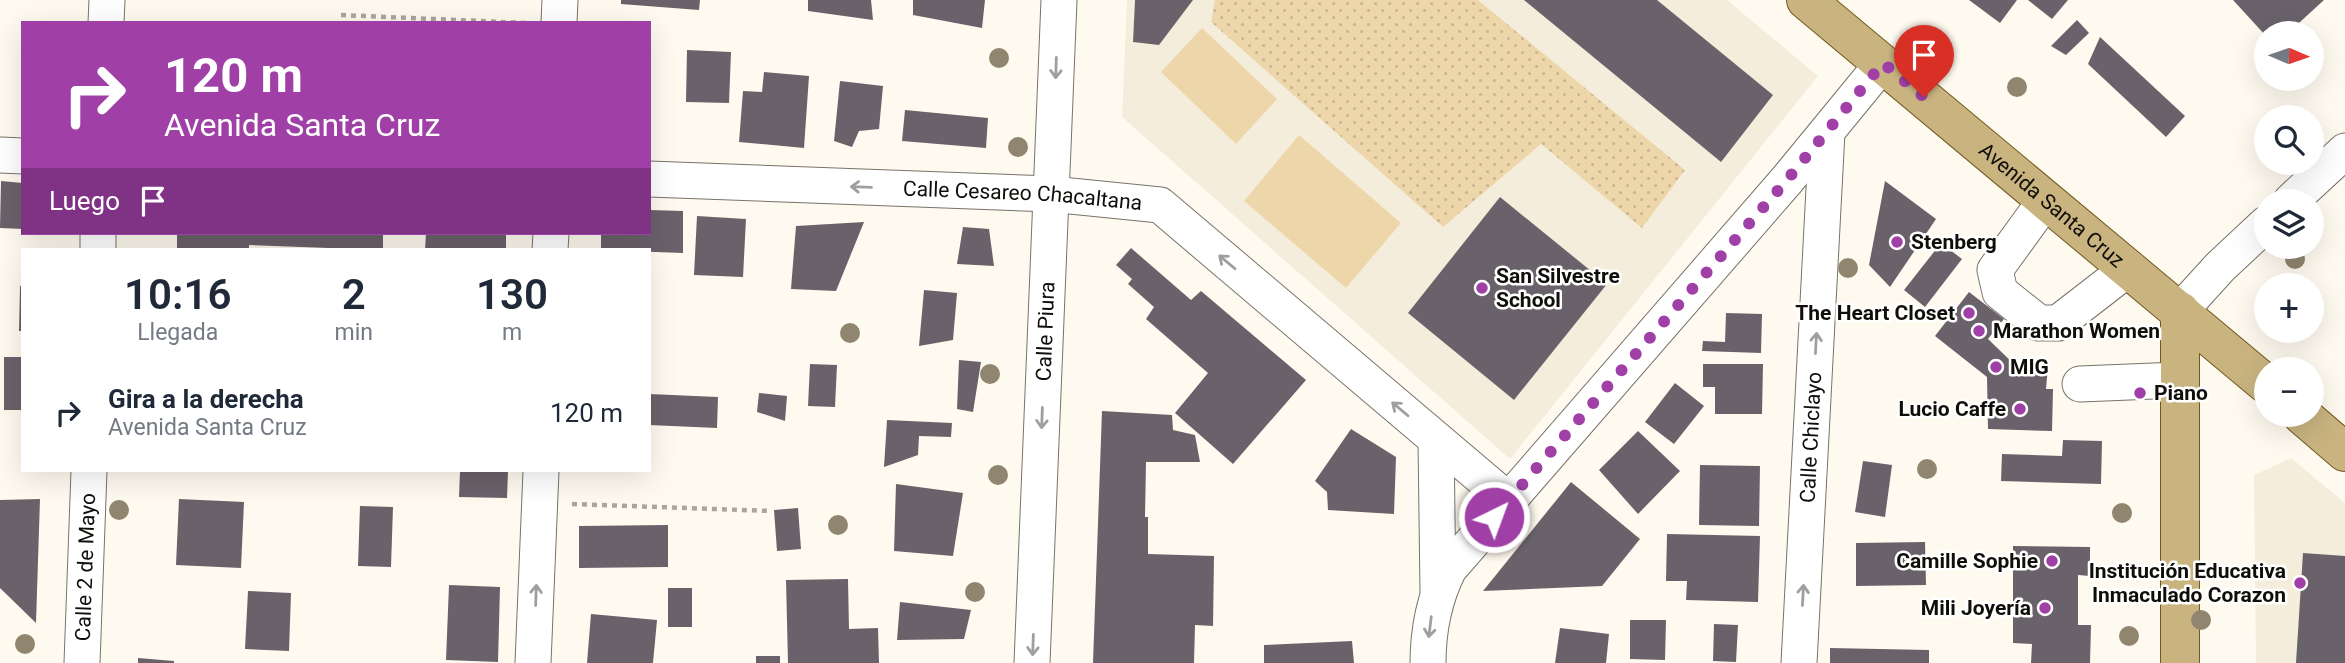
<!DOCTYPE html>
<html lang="es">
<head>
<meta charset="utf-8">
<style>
  body { margin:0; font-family:Roboto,sans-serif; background:#f2f2f3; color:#1f2937; height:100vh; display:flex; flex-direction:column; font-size:26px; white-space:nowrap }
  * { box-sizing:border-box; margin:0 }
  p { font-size:23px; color:#747a83 }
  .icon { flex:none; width:38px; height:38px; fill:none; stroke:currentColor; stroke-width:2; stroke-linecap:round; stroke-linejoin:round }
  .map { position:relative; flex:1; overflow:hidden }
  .sheet { position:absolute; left:21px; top:248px; width:630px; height:224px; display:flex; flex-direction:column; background:#fff; border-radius:0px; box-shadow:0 7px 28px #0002 }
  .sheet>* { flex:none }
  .top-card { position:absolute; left:21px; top:21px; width:630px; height:214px; border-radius:0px; box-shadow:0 7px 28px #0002; background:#a040a7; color:#fff; overflow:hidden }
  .needle { width:46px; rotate:92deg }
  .fabs { position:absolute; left:2254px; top:21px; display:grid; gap:14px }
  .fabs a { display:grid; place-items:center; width:70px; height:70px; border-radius:50%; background:#fff; box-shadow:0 7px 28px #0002; font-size:35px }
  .pin { position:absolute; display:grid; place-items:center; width:60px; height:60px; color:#fff; margin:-72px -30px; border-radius:50% 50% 50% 0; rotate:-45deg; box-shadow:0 0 7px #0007 }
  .pin .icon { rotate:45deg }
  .me { position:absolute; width:77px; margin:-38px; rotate:42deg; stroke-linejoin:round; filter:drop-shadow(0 0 5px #0008) }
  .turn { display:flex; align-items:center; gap:24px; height:147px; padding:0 28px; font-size:32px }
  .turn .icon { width:91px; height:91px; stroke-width:2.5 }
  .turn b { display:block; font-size:49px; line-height:60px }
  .then { display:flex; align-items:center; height:66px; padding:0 28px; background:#0003; gap:14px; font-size:26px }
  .eta { display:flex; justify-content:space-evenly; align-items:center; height:119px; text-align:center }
  .eta b { font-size:42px; font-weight:600; line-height:49px }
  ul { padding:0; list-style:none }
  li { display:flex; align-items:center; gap:21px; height:91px; padding:0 28px }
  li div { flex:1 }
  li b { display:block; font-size:26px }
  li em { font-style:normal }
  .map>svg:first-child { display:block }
  .built { fill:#f5eddc }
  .grass { fill:url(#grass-dots) }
  .pitch { fill:#edd7aa }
  .building { fill:#6a626a }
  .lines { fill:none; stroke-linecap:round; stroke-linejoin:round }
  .minor-casing { stroke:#78736a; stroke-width:37 }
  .major-casing { stroke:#71591f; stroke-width:40 }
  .path { stroke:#aaa69e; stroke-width:4.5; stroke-dasharray:5 5; stroke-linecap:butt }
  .minor { stroke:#fff; stroke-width:35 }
  .major { stroke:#c9b480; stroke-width:38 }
  .tree { fill:#90866f }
  .oneway { stroke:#9f9f9d }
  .route { stroke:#a040a7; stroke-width:12; stroke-dasharray:0 21.6 }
  .poi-dot { fill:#a040a7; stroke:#fff; stroke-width:2.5 }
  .labels { text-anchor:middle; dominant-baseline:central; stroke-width:5; stroke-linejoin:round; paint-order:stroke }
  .street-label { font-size:21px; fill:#100e0a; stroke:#fff }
  .poi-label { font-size:21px; font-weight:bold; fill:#100e0a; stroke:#fff; text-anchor:start }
</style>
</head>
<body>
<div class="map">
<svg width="2345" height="663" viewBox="0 0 2345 663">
  <defs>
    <pattern id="grass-dots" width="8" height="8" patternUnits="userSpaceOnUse" patternTransform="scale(1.75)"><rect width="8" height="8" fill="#edd7aa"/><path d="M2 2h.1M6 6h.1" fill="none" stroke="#cab791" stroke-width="1.8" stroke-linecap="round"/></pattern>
  </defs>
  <rect width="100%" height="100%" fill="#fffaef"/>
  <g class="built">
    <polygon points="1127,0 1727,0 1818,76 1510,459 1122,117"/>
    <polygon points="2291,458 2345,503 2345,663 2256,663 2254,475"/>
  </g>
  <polygon class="grass" points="1215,0 1478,0 1685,170 1642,228 1541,144 1443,227 1211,22"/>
  <g class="pitch">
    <polygon points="1202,28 1277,99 1236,144 1161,72"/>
    <polygon points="1299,135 1401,223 1346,288 1244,201"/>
  </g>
  <g class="building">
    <polygon points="621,0 700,0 699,10 621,4"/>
    <polygon points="808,0 871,0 873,20 808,11"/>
    <polygon points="913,0 985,0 982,28 913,15"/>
    <polygon points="1135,0 1193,0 1159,45 1133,42"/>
    <polygon points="1524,0 1657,0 1773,95 1721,162"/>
    <polygon points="1969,0 2017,0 2000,23"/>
    <polygon points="2028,0 2068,0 2052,19"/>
    <polygon points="2233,0 2324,0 2288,33 2266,33 2266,36"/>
    <polygon points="2077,20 2089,33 2066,55 2051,46"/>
    <polygon points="2100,37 2185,116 2166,137 2088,64"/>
    <polygon points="687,50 731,52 729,103 686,102"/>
    <polygon points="764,72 809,76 804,148 739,142 743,91 762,92"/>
    <polygon points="840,81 883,86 879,129 859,131 852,147 834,141"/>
    <polygon points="905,110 988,118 986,148 902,141"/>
    <polygon points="1,181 23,183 23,229 0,228"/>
    <polygon points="1885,181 1936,219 1890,287 1869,265"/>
    <polygon points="1500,197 1607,284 1514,400 1408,313"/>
    <polygon points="649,210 683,211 683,253 601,250 601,233 649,233"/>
    <polygon points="697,216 746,219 743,277 694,275"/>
    <polygon points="864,222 836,291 791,289 796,226"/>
    <polygon points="963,227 989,229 994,266 957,264"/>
    <polygon points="177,233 383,233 383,250 249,245 249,250 177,250"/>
    <polygon points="426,233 506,233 506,250 425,250"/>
    <polygon points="1941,243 1962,259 1925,307 1904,290"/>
    <polygon points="1131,248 1191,300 1201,291 1306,380 1233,464 1175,413 1208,373 1146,319 1154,307 1128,284 1132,279 1116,265"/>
    <polygon points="20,286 23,286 23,331 19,331"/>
    <polygon points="924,290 957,293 953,340 919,346"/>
    <polygon points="1969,292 2004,319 1988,339 2018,368 2048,366 2046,389 2053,389 2052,431 1988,429 1987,377 1935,336"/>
    <polygon points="1726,313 1762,314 1761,353 1702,351 1703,341 1725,342"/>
    <rect x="4" y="357" width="19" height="53"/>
    <polygon points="959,360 981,362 973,412 957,409"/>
    <polygon points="810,364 837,365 835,407 808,406"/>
    <polygon points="1703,364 1763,364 1762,414 1715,414 1715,387 1703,387"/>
    <polygon points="1675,383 1704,406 1674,444 1645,422"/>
    <polygon points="759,393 787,396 785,421 757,412"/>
    <polygon points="649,394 718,397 717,428 649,425"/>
    <polygon points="1102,411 1172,415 1173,430 1195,435 1200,462 1146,462 1145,517 1148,517 1148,554 1214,556 1213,626 1195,625 1194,663 1093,663"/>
    <polygon points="887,420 952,423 951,437 919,436 918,455 884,467"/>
    <polygon points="1351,429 1396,457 1394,514 1328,510 1327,492 1315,481"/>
    <polygon points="1638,431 1680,471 1638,514 1599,470"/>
    <polygon points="2063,440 2102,441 2101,484 2001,481 2002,454 2062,456"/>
    <polygon points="1863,461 1892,465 1885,517 1855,512"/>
    <polygon points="1700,465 1760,466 1759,526 1699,525"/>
    <polygon points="460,471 508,471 507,498 459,497"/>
    <polygon points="1571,482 1640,539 1602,586 1483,591"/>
    <polygon points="896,484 963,493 953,556 894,551"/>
    <polygon points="40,499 36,623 0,588 0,500"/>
    <polygon points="179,499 244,502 241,568 176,565"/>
    <polygon points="360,506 393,507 391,567 358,566"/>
    <polygon points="798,508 801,549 777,551 774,510"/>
    <polygon points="668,525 668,567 579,568 579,526"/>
    <polygon points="1667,534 1760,536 1758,602 1686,600 1687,581 1666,581"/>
    <polygon points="1925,542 1926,585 1856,586 1856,543"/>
    <polygon points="2013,546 2090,547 2090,576 2078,575 2078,625 2091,625 2090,663 2031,663 2032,644 2013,643"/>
    <polygon points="2303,553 2345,556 2345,663 2296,663"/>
    <polygon points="848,579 849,629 878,628 879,663 788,663 786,580"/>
    <polygon points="449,585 500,587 498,662 446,660"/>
    <rect x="668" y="588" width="24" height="39"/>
    <polygon points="248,591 291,593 289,651 245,649"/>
    <polygon points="900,602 971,610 964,639 897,640"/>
    <polygon points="591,614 657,620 653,663 587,663"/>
    <polygon points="1630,620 1666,620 1665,660 1630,659"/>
    <polygon points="1714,624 1738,625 1736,662 1713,661"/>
    <polygon points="1560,628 1609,634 1606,663 1555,663"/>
    <polygon points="1352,641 1354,663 1264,663 1264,645"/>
    <polygon points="1830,648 1929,650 1929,663 1830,663"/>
    <rect x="756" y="656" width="24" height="7"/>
    <polygon points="138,658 174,661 174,663 138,663"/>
  </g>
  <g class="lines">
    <defs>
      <g id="minor">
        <polyline points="106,23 107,0"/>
        <polyline points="559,23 560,0"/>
        <polyline points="0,155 23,156"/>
        <path id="s1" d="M649,179l402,15 109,11 348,295"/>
        <polyline points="2045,201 1995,270 2000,292 2039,323 2058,323 2129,268"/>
        <polyline points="2291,201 2345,151"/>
        <polyline points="98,250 98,233"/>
        <polyline points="550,250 551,233"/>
        <polyline points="2180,311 2220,267 2266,224"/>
        <polyline points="2080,384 2178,380"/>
        <polyline points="1436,440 1438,592"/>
        <path id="s2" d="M82,663l7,-192"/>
        <polyline points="533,663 541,471"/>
        <path id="s3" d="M1032,663l27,-663"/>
        <path d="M1428,663c0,-34 6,-64 21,-94l338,-389 96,-117"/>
        <path id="s4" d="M1799,663l28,-531"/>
      </g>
      <g id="major">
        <path id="s5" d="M1806,0l460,384"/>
        <polyline points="2302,415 2345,452"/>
        <polyline points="2180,663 2180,311"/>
      </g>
    </defs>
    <use href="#minor" class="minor-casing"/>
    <use href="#major" class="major-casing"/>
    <g class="path">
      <polyline points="341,15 526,23"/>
      <polyline points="572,504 771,511"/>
    </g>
    <use href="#minor" class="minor"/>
    <use href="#major" class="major"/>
  </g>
  <g class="tree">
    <circle cx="1941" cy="57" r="10"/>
    <circle cx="999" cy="58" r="10"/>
    <circle cx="2017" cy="87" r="10"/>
    <circle cx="1018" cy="147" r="10"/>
    <circle cx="2295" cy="259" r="10"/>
    <circle cx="1848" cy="268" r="10"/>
    <circle cx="850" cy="333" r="10"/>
    <circle cx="990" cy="374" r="10"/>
    <circle cx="1927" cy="469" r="10"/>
    <circle cx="998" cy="475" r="10"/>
    <circle cx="119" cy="510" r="10"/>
    <circle cx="2122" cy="513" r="10"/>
    <circle cx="838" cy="525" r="10"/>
    <circle cx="975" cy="592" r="10"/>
    <circle cx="2201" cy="620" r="10"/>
    <circle cx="2129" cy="636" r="10"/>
    <circle cx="25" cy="644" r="10"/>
  </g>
  <defs><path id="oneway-shaft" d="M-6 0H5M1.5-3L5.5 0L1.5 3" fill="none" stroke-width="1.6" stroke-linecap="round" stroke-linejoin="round" transform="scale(1.75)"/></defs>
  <g class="oneway">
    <use href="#oneway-shaft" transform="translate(1056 68) rotate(92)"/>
    <use href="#oneway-shaft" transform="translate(861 187) rotate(-178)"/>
    <use href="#oneway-shaft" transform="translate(1227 262) rotate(-140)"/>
    <use href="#oneway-shaft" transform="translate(1816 343) rotate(-87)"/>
    <use href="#oneway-shaft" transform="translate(1400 409) rotate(-140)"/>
    <use href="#oneway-shaft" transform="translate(1042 418) rotate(92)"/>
    <use href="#oneway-shaft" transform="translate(536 595) rotate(-88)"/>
    <use href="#oneway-shaft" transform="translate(1803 595) rotate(-87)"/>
    <use href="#oneway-shaft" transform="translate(1430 627) rotate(97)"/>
    <use href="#oneway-shaft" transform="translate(1033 645) rotate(92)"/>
  </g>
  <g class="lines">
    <polyline class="route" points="1494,517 1787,180 1883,63 1924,97"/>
  </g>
  <g class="poi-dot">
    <circle cx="1897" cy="242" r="7"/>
    <circle cx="1482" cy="288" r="7"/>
    <circle cx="1969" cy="313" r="7"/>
    <circle cx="1979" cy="331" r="7"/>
    <circle cx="1996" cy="367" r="7"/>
    <circle cx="2140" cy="393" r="7"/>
    <circle cx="2020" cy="409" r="7"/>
    <circle cx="2052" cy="561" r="7"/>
    <circle cx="2300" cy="583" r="7"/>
    <circle cx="2045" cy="608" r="7"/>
  </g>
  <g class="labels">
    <g class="street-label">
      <text stroke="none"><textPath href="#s1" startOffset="374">Calle Cesareo Chacaltana</textPath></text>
      <text stroke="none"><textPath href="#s5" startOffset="320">Avenida Santa Cruz</textPath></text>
      <text stroke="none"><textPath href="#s3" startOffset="332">Calle Piura</textPath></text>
      <text stroke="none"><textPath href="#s4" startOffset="226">Calle Chiclayo</textPath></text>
      <text stroke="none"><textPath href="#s2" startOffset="96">Calle 2 de Mayo</textPath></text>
    </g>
    <g class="poi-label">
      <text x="1911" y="242">Stenberg</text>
      <text x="1496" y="276">San Silvestre<tspan x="1496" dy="24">School</tspan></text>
      <text x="1955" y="313" text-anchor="end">The Heart Closet</text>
      <text x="1993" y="331">Marathon Women</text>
      <text x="2010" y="367">MIG</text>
      <text x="2154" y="393">Piano</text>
      <text x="2006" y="409" text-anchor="end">Lucio Caffe</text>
      <text x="2038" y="561" text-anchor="end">Camille Sophie</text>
      <text x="2286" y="571" text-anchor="end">Institución Educativa<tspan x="2286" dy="24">Inmaculado Corazon</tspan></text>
      <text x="2031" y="608" text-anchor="end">Mili Joyería</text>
    </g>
  </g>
</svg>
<div class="fabs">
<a><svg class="needle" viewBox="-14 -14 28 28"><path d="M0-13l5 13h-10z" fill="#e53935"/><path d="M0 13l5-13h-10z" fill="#747a83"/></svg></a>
<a><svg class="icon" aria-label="search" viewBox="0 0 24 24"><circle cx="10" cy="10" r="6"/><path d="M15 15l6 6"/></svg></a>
<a><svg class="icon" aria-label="layers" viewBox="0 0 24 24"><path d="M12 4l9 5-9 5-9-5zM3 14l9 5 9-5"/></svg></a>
<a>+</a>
<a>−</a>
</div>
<div class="pin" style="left:1924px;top:97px;background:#d93025"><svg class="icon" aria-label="arrive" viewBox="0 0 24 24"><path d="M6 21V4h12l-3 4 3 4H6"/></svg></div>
<svg class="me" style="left:1494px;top:517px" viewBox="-20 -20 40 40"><circle r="17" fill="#a040a7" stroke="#fff" stroke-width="3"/><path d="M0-11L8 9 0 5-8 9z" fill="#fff"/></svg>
<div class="top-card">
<div class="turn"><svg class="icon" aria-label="right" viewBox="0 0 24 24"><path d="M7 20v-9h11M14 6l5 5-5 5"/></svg><div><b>120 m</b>Avenida Santa Cruz</div></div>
<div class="then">Luego<svg class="icon" aria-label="arrive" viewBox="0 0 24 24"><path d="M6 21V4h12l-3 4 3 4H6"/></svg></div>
</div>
<section class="sheet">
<div class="eta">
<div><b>10:16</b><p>Llegada</p></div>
<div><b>2</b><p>min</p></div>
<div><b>130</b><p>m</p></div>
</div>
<ul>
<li><svg class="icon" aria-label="right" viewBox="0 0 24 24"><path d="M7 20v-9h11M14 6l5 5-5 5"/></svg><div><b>Gira a la derecha</b><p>Avenida Santa Cruz</p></div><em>120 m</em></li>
</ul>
</section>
</div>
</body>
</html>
